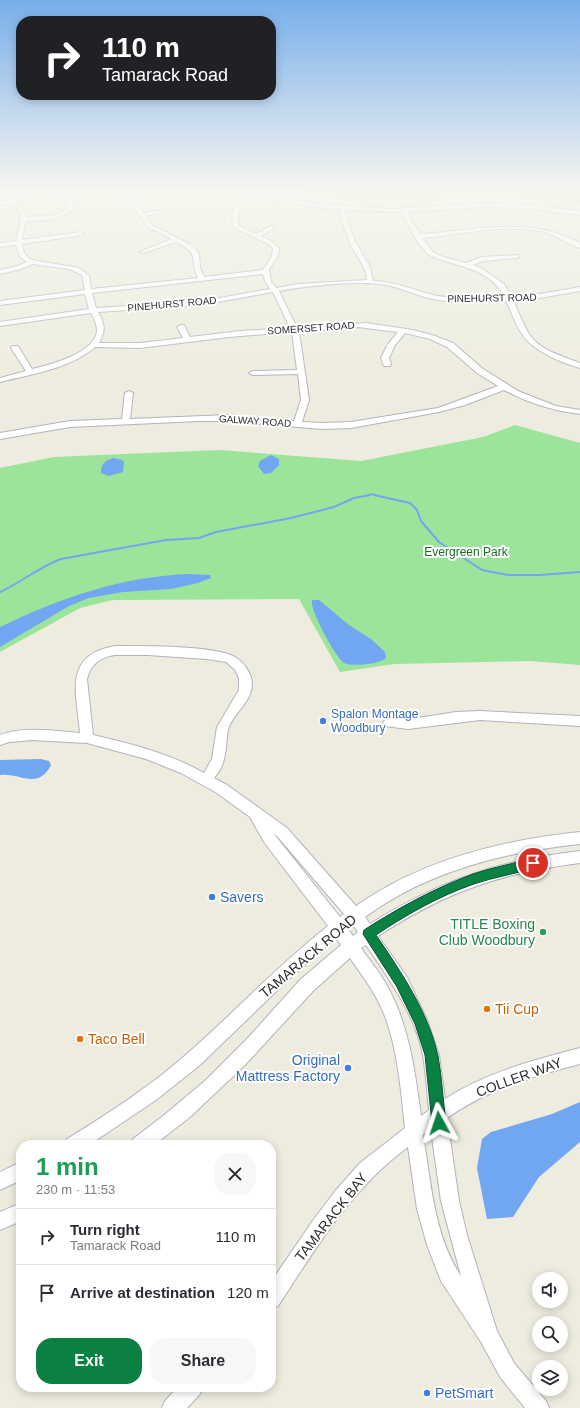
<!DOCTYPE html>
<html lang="en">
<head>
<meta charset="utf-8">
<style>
  body { margin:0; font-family:Arial,sans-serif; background:#f7f7f7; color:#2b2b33; height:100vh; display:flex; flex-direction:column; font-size:15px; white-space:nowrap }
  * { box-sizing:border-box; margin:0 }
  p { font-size:13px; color:#7c7c81 }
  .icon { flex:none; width:22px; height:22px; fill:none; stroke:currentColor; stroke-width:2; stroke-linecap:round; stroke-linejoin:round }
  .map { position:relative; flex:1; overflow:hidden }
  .panel { position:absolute; left:16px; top:1140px; width:260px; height:252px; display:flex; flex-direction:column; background:#fff; border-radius:16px; box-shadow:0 2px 10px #0003 }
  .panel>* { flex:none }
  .hud { position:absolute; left:16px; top:16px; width:260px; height:84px; border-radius:16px; box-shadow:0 2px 10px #0003; background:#202124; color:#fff; overflow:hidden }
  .controls { position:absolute; left:532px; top:1272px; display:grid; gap:8px }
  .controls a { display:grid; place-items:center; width:36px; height:36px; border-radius:50%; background:#fff; box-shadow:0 2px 10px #0003; font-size:20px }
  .pin { position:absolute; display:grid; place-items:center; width:34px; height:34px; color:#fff; margin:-17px; border:2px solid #fff; border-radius:50%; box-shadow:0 1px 4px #0007 }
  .me { position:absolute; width:44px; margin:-22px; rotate:355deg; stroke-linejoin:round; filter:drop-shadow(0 0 3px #0008) }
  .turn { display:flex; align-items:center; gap:14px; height:84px; padding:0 20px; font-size:18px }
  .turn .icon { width:52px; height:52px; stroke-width:2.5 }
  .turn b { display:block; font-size:28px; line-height:34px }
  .round { display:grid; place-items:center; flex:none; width:42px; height:42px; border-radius:16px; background:#f7f7f7 }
  .head { display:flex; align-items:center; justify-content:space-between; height:68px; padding:0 20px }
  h1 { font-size:24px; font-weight:600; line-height:30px; color:#1e9e55 }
  .primary-button { display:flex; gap:8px; margin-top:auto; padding:8px 20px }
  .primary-button a { flex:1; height:46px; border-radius:16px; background:#0b8043; color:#fff; font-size:16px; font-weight:600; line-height:46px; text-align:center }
  .primary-button a+a { background:#f7f7f7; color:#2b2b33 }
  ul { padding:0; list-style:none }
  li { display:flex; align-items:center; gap:12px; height:56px; padding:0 20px; border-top:1px solid #e1e1e2 }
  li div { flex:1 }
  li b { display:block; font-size:15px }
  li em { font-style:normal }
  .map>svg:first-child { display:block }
  .green { fill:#9ce49a }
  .water { fill:#71a6f0 }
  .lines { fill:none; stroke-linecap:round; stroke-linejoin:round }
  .stream-far1 { stroke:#71a6f0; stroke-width:1.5 }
  .stream { stroke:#71a6f0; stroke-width:2 }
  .minor-casing { stroke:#b3b2bf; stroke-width:2 }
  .minor { fill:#fff; fill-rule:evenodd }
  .route { fill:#0b8043; stroke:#07532c }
  .shop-dot { fill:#3f7fe0; stroke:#fff; stroke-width:1.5 }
  .leisure-dot { fill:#2e9e5b; stroke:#fff; stroke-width:1.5 }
  .food-dot { fill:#e8710a; stroke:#fff; stroke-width:1.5 }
  .labels { text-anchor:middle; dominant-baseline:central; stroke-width:4; stroke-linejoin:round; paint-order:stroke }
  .far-street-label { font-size:10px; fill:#2c2c2c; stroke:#fff }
  .park-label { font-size:12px; fill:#1a6b23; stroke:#fff }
  .shop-label { font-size:12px; fill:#366cbe; stroke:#fff; text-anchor:start }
  .near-shop-label { font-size:14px; fill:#366cbe; stroke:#fff; text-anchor:start }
  .near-leisure-label { font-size:14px; fill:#27864d; stroke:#fff; text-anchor:end }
  .near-street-label { font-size:14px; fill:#2c2c2c; stroke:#fff }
  .near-food-label { font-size:14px; fill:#c56008; stroke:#fff; text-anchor:start }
</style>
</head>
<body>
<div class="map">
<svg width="580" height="1408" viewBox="0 0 580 1408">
  <rect width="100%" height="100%" fill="#edecde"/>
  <g class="green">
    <path d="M293,190h287v13c-40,-7 -83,-10 -124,-8 -20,1 -40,4 -61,4 -34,0 -69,-4 -102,-9z"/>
    <polygon points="515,425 580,443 580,665 530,661 394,664 340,672 299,599 113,600 80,608 0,652 0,468 54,457 219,450 361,461 483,437"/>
  </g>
  <g class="water">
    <polygon points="271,455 279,459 279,465 271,473 264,474 258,466 260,461"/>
    <path d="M113,458l9,2 2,2 -1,10 -14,4 -8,-3c0,-9 3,-12 12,-15z"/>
    <path d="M190,574l20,1 1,3 -13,5 -27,6 -48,3 -34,6 -20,8 -69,41v-20c60,-29 123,-51 190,-53z"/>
    <path d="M312,600h7l30,25 22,14 14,13 1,6c-6,6 -34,9 -42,5 -8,-5 -35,-54 -32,-63z"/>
    <path d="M41,759l8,2 2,4c-13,26 -32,7 -51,10v-15z"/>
    <polygon points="580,1102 580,1142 539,1177 513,1217 487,1219 477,1168 482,1139 491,1132 552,1114"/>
  </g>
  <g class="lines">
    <polyline class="stream-far1" points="365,496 372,494 379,496"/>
    <g class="stream">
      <polyline points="374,495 410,503 417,510 421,521 439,542 482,570 508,575 539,575 580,572"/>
      <path d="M0,592c22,-10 39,-25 61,-33l105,-19 33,-2 17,-6 75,-14 43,-11 20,-9 16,-3"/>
    </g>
    <defs>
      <g id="minor">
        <path d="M138,190h99l84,14 70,5 97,-6 43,2 49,6v4l-49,-6 -43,-2 -81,5 13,22c55,-3 109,-19 160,9v5c-13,-4 -22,-12 -36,-16 -40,-9 -83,3 -122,6l11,14 10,5 23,6 16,-6 37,-2v2l-2,1 -34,3 -10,4 8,3 23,16 7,12h17l52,-9v4l-52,9h-15c5,11 10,24 16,34 11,17 34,22 51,29v5c-18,-5 -44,-16 -56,-31 -8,-10 -12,-25 -18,-36 -24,0 -49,3 -73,-2 -16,-3 -31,-11 -47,-14 -28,-5 -79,1 -107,6l18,37 69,-5 47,7 22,6 18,7 30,26 35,22 38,15 24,4v4c-27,-3 -52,-11 -76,-24l-39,15 -26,7 -88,16 -29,1 -94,-8h-30l-128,6 -70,12v-6l70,-12 52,-2 3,-26 4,-2 4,2 -3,26 98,-4 66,6 7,-21 -3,-26 -45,1 -4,-2 4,-2 44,-1 -5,-38 -63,5 -89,11 -45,-1c-26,22 -63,27 -95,35v-4l26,-7 -15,-23 1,-2h6l14,23c18,-4 63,-16 65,-38 0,-7 -3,-13 -6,-18l-91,13v-4l89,-13 -4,-15 -85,11v-4l85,-11 -3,-15 -13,-6 -36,-5 -12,5 -21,5v-4l17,-4 10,-4 -7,-5 -4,-12 -16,2v-4l16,-2c2,-9 10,-31 -3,-36 -4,-1 -9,-1 -13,-1v-4c25,4 45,-19 72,-2l2,10c-12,13 -32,12 -48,13l-4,19 59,-8 3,2 -1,1 -61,9c1,8 3,12 10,16l47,8 10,8 2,13 107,-11c-10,-21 4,-23 -22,-36l-32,11 -5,-1 33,-13 -24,-12 -20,-29 3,-6zM145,192l88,1 12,2c-11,9 -14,18 -12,32l37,18 3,3 -1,8 -9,14 -59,7 -4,-9 -1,-14 -6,-8 -41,-21 -6,-9 20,-4 -3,-2 -19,3 -10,-15 1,-4zM49,195l13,2 5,3 1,8 -13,7 -29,2 -3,-9 -7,-5 16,-6zM251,196l70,12 20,1 -2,4c4,10 7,20 11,30 6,13 16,23 17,37l-70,4 -21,4 -5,-7 -2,-12 9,-13 1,-8 -9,-8 -9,-4 15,-9 -5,-1 -15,8 -17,-8c-2,-13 1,-22 12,-30zM346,210l55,2c8,14 15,31 27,42 6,4 14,6 20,8 23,7 45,12 56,35 -23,0 -48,3 -71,-2 -20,-5 -39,-14 -60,-14l-3,-14 -15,-26 -10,-28zM263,274l2,7 5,8 -68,12 -106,7 -4,-15zM273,292l17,36 -50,3 -50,6 -6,-12h-3l-4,2 6,11 -43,5h-41c7,-13 6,-18 -1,-31l104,-7zM358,327l40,5 -10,12 -7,14 3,8h6l1,-2 -2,-6 6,-13 10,-12 25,6 17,8 30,26 21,13 -60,22 -87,14 -29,1 -20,-1 7,-22 -10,-68z"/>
        <path d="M115,646c25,0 99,-1 120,11 9,5 17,17 17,27 0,17 -17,28 -23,43 -3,8 -2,18 -4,27 -1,9 -5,17 -11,24l13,7 60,43 69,78c65,-46 146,-66 224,-74v12c-76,8 -152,27 -215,73l5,7c69,-43 129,-64 210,-73v12c-80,10 -134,29 -202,73l29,41 21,45 11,33 6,44c41,-26 88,-39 135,-51v16c-47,12 -93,26 -133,54l12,83 8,34 30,96 17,32 32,38 3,7h-24l-25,-31 -19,-35 -40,-61 -14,-36 -10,-36 -9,-62c-57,42 -92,101 -130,159l-7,3v-27l43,-63 22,-29 24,-27 45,-35c-4,-37 -7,-75 -19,-109 -8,-23 -23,-42 -36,-61l-37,33 -68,74 -55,52 -36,28h-24l3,-6 30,-23 43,-36 40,-40 55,-61 40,-34 -5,-7 -48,42 -88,85 -44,35 -67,45h-25l3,-6c42,-26 84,-53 121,-86 48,-42 90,-88 140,-127l-64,-84 -14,-25 -33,-24 -36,-20 -35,-14 -59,-16 -55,-3 -23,2 -9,3v-10c25,-9 55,-4 80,-2 -3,-39 -18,-78 35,-87zM115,655h33l59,4 19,3 9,8 4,8v12l-22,37 -5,32 -8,14c-35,-20 -73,-29 -111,-38l-6,-56c3,-14 13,-22 28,-24zM274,834l3,2 67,78 -4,3zM353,925l5,7 -5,4 -5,-7zM366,945c23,34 49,69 57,110 3,18 4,37 6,55l-8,6c-6,-45 -12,-92 -35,-132 -7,-13 -17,-24 -25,-36zM431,1130l10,71 20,75c-27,-40 -30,-94 -38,-141z"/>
        <polygon points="480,711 580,716 580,726 480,720 408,729 385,726 383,723 385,720 389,718 418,718 456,712"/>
        <polygon points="21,1162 21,1180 0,1190 0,1172"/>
        <polygon points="21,1203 21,1221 0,1230 0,1212"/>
        <polygon points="178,1387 203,1387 200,1394 187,1408 162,1408 165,1401"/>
      </g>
    </defs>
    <use href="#minor" class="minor-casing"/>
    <use href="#minor" class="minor"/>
  </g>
  <linearGradient id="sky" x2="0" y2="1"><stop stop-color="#78aeeb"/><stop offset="0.49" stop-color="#f7f6f0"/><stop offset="1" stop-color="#f7f6f0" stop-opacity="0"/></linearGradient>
  <rect width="580" height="387" fill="url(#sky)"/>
  <path class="route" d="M533,858l4,2 1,3 -1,4c-21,7 -43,10 -63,17 -35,12 -68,31 -98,51 25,37 52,76 62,121 4,21 5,45 8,67l-2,5 -5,2 -5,-2 -2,-5 -7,-68 -10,-31 -18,-37 -34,-53 1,-4c34,-22 71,-42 109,-56 20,-7 40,-10 60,-16z"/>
  <g class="shop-dot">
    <circle cx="323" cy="721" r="4"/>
    <circle cx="212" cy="897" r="4"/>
    <circle cx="348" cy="1068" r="4"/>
    <circle cx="427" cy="1393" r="4"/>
  </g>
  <circle class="leisure-dot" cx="543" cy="932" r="4"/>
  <g class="food-dot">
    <circle cx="487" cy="1009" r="4"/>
    <circle cx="80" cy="1039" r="4"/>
  </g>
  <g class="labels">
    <g class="far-street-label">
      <text transform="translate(492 298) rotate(-1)">PINEHURST ROAD</text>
      <text transform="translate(172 304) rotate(-5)">PINEHURST ROAD</text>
      <text transform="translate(311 328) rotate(-4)">SOMERSET ROAD</text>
      <text transform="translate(255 421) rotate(4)">GALWAY ROAD</text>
    </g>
    <g class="park-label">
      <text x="466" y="552">Evergreen Park</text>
    </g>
    <g class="shop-label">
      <text x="331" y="714">Spalon Montage<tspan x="331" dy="14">Woodbury</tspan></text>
    </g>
    <g class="near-shop-label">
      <text x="220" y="897">Savers</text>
      <text x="340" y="1060" text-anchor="end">Original<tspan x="340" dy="16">Mattress Factory</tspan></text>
      <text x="435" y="1393">PetSmart</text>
    </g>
    <g class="near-leisure-label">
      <text x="535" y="924">TITLE Boxing<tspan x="535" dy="16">Club Woodbury</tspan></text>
    </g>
    <g class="near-street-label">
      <text transform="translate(308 956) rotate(-40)">TAMARACK ROAD</text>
      <text transform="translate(519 1077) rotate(-20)">COLLER WAY</text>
      <text transform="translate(331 1217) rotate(-52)">TAMARACK BAY</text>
    </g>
    <g class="near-food-label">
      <text x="495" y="1009">Tii Cup</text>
      <text x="88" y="1039">Taco Bell</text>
    </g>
  </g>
</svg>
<div class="controls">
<a><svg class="icon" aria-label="sound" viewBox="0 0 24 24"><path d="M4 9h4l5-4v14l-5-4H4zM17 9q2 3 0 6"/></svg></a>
<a><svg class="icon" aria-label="search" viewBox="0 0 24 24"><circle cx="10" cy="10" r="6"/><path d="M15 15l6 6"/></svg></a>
<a><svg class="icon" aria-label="layers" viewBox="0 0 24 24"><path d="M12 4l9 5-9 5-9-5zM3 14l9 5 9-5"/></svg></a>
</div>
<div class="pin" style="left:533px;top:863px;background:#d93025"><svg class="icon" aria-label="arrive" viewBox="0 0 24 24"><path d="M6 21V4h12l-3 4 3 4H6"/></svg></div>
<svg class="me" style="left:439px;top:1123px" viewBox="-20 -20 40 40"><path d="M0-17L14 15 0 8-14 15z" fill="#0b8043" stroke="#fff" stroke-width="4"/></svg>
<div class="hud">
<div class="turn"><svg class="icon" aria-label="right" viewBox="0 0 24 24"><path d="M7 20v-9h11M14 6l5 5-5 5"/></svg><div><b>110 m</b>Tamarack Road</div></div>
</div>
<section class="panel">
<div class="head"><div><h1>1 min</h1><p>230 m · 11:53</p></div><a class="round"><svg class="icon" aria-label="close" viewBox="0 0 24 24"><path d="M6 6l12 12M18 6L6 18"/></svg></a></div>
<ul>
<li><svg class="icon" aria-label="right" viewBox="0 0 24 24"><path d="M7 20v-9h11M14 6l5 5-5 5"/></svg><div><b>Turn right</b><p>Tamarack Road</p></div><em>110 m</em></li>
<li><svg class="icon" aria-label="arrive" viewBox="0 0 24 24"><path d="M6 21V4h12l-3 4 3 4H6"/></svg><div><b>Arrive at destination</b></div><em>120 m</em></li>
</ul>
<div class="primary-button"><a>Exit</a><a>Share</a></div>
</section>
</div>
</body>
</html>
